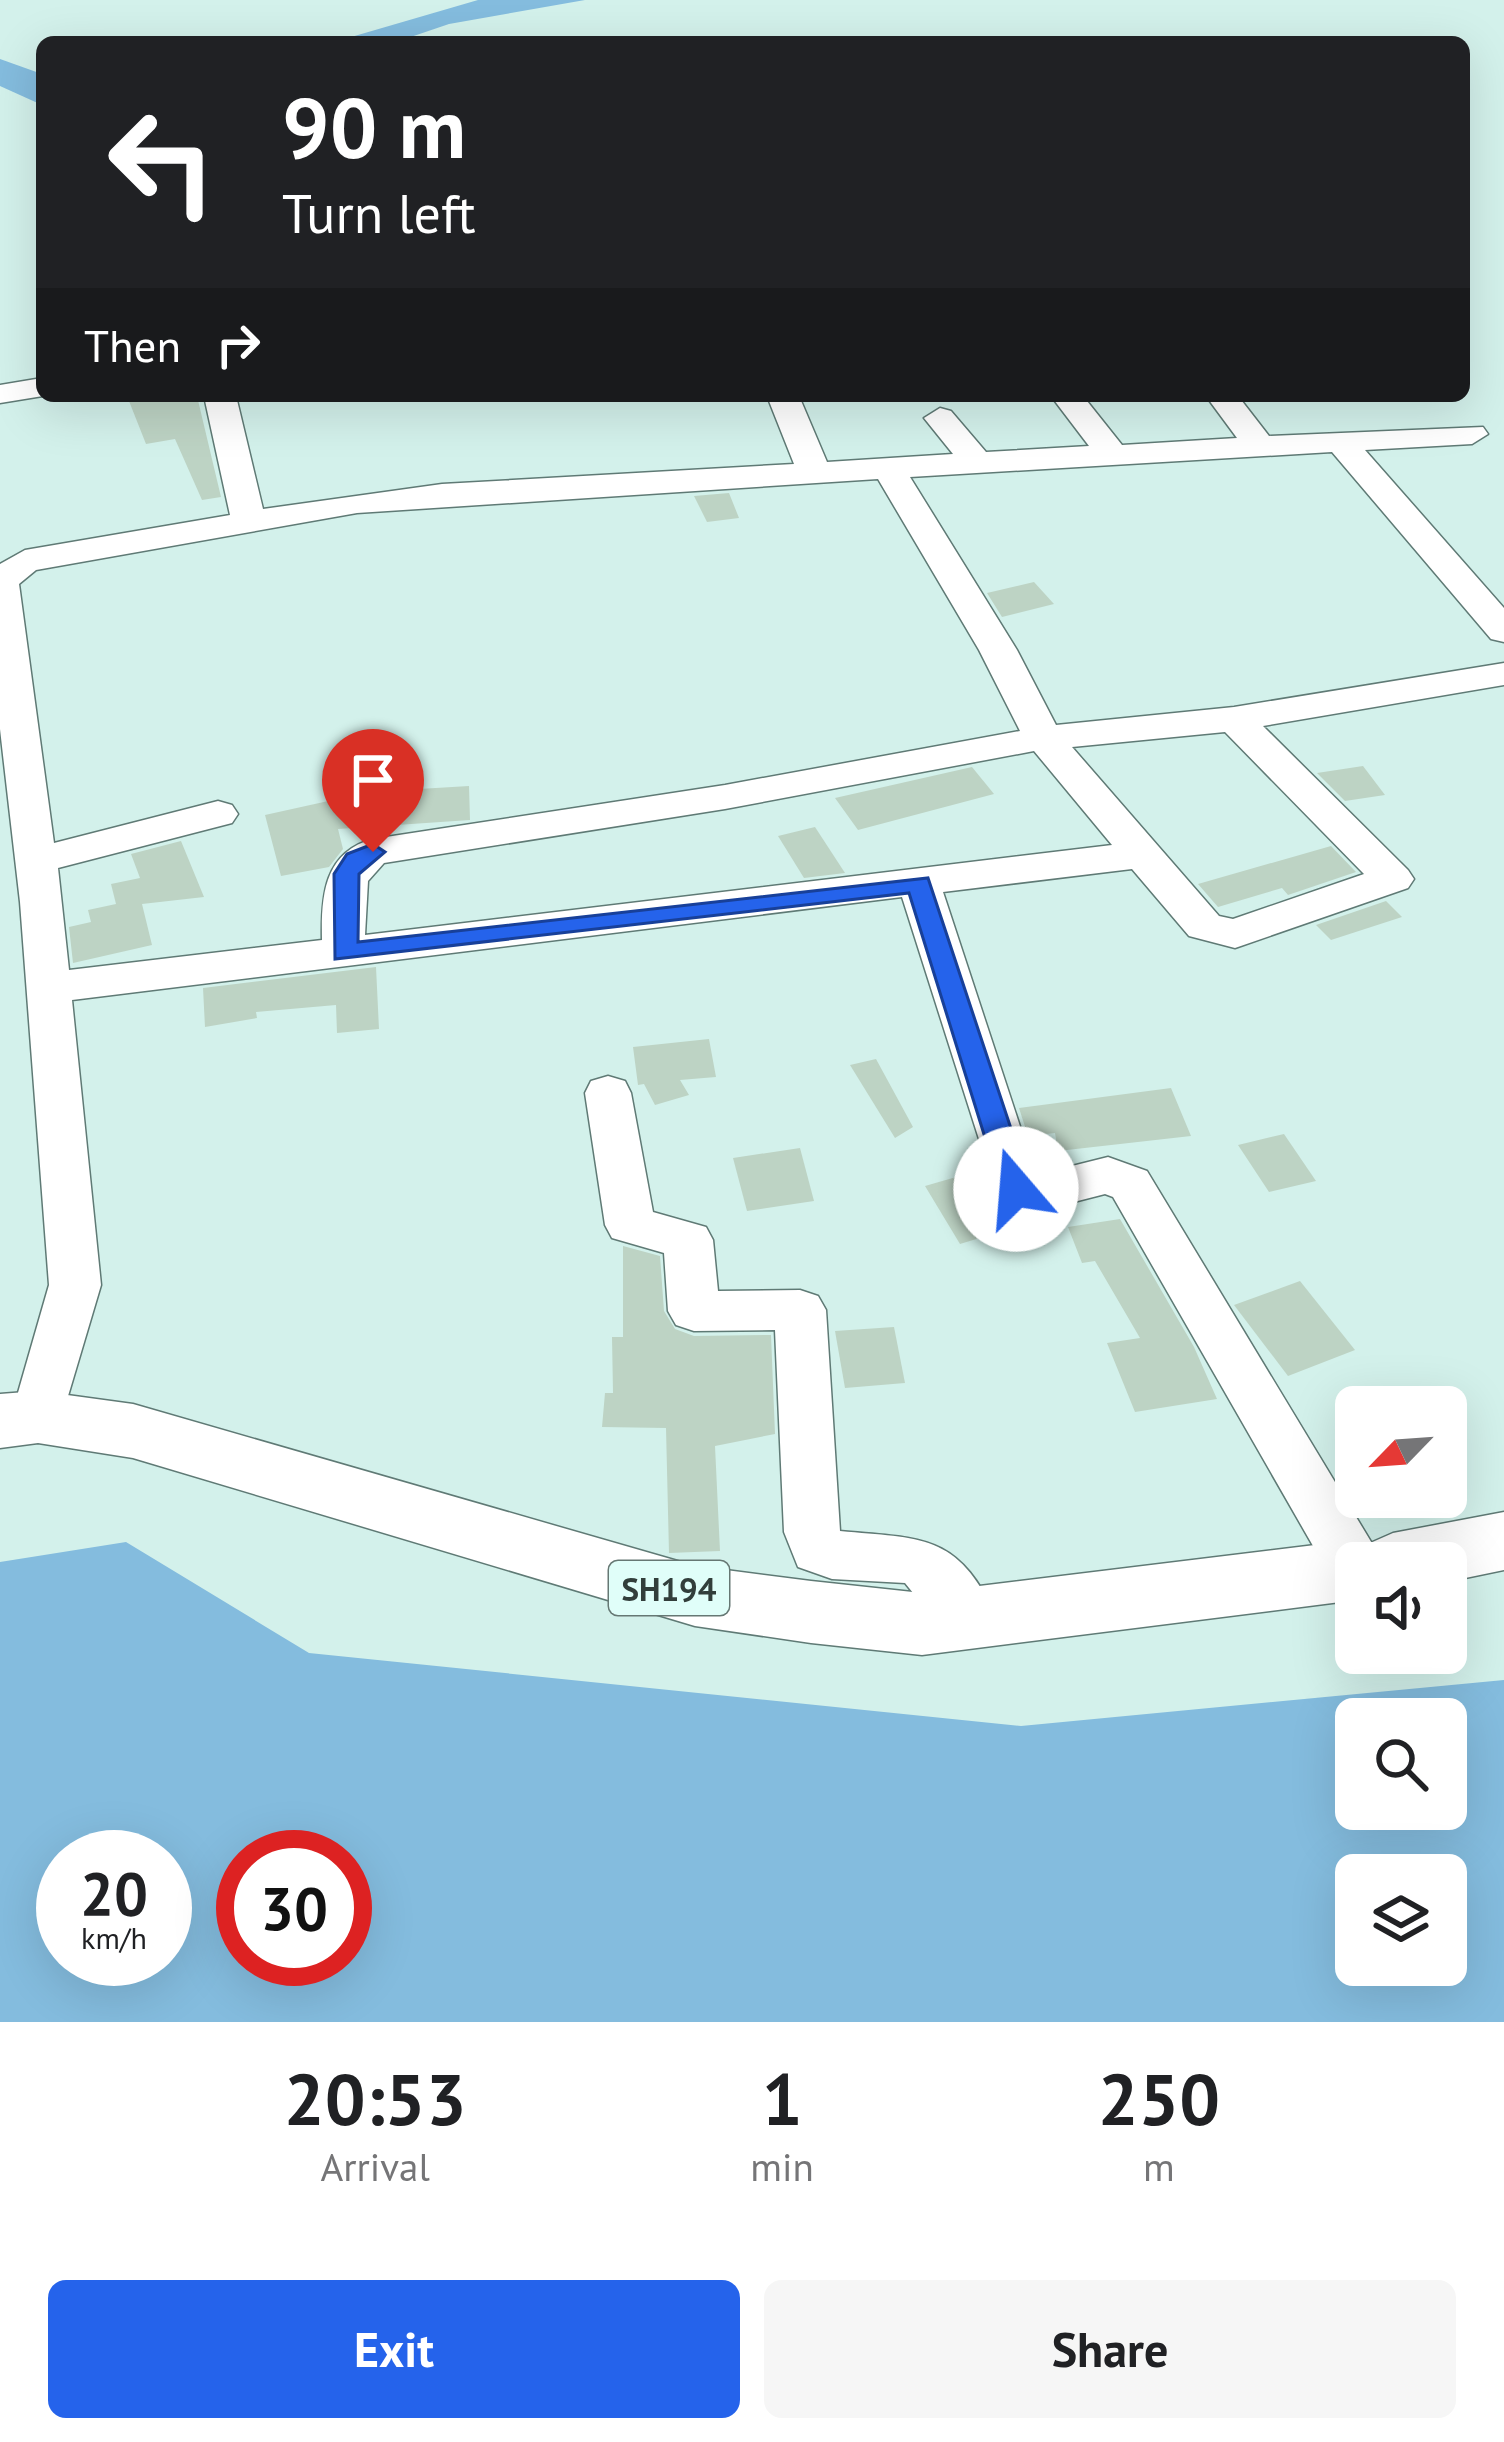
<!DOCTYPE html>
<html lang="en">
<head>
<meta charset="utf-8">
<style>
  body { margin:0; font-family:"PT Sans",sans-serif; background:#f6f6f6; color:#202124; height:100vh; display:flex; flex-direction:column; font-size:45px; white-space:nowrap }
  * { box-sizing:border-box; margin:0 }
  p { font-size:39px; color:#757577 }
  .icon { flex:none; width:66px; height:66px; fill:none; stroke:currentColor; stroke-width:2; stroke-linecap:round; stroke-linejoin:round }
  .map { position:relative; height:2022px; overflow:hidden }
  .panel { display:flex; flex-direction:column; background:#fff; flex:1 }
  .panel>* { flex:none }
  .hud { position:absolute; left:36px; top:36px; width:1434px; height:366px; border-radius:18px; box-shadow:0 12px 48px #0002; background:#202124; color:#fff; overflow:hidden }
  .needle { width:78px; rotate:245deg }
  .controls { position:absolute; left:1335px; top:1386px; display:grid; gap:24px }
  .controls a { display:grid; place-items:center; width:132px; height:132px; border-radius:18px; background:#fff; box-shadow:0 12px 48px #0002; font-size:60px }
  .speed { position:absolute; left:36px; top:1830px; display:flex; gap:24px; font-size:60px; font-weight:700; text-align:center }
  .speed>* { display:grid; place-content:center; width:156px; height:156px; border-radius:50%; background:#fff; box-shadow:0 12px 48px #0002; line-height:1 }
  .speed small { font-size:30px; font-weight:400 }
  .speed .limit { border:18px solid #d22; background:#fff; color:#111 }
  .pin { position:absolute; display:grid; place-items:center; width:102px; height:102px; color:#fff; margin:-123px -51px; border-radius:50% 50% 50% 0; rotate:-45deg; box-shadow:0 0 12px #0007 }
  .pin .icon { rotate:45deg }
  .me { position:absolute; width:132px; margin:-66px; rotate:342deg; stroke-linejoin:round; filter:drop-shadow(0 0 9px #0008) }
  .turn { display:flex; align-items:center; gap:42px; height:252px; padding:0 48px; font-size:54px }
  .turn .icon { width:156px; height:156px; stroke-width:2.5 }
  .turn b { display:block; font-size:84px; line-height:102px }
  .then { display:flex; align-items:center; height:114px; padding:0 48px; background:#0003; gap:24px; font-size:45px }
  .eta { display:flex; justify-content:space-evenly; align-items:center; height:204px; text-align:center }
  .eta b { font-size:72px; font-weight:700; line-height:84px }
  .action { display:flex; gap:24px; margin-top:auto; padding:24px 48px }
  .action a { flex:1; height:138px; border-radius:18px; background:#2563eb; color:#fff; font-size:48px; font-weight:700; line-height:138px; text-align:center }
  .action a+a { background:#f6f6f6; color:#202124 }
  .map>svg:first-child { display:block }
  .water { fill:#84bcde; fill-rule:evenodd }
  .building { fill:#bdd3c4 }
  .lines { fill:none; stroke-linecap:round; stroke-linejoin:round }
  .minor-casing { stroke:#5f7a75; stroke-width:3 }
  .major-casing { stroke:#5f7a75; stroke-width:3 }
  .minor { fill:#fff; fill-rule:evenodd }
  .major { fill:#fff; fill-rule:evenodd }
  .route { fill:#2563eb; stroke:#184099; stroke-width:3 }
  .labels { text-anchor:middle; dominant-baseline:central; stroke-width:9; stroke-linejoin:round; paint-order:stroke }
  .shield { fill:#e0fef9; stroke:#667874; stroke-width:3 }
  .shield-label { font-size:33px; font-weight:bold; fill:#323e3b }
</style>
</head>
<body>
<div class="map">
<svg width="1504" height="2022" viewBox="0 0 1504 2022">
  <rect width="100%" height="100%" fill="#d3f1eb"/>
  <g class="water">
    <polygon points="478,0 585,0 449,24 396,42 334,42"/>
    <polygon points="0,59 42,74 42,105 0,86"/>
    <path d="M126,1542l183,111 712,73 483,-46v342h-1504v-460zM1356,1719h90v90h-90zM63,1857h102v102h-102zM243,1857h102v102h-102zM1356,1875h90v90h-90z"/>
  </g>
  <g class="building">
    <polygon points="127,396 197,396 221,497 202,500 175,439 146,444"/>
    <polygon points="729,493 739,518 707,522 694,496"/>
    <polygon points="1034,582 1054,604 1002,617 987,593"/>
    <polygon points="1363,766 1385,795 1345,801 1317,773"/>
    <polygon points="972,767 994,794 858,830 835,798"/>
    <polygon points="469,786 470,820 338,829 343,849 329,867 281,876 265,815 369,792"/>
    <polygon points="815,827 845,873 804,878 778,836"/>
    <polygon points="181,841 204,897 142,904 152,945 73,963 69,927 91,922 88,910 116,904 111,884 140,878 131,854"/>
    <polygon points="1331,846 1356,872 1288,895 1282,888 1218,907 1198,884"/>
    <polygon points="1386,901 1402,917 1331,940 1316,925"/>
    <polygon points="376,967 379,1029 337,1033 336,1005 256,1012 257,1018 205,1027 203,988"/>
    <polygon points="709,1039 716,1077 680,1080 689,1095 655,1105 644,1084 638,1085 633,1047"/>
    <polygon points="876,1059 913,1127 895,1138 850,1065"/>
    <polygon points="1171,1088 1191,1136 1058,1151 1055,1133 1028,1136 1019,1108"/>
    <polygon points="1284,1134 1316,1181 1269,1192 1238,1145"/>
    <polygon points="800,1148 814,1201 747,1211 733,1158"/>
    <polygon points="984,1169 995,1203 1015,1214 1022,1225 960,1244 925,1186"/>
    <polygon points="1120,1219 1194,1347 1217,1399 1135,1412 1107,1343 1140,1338 1095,1261 1082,1263 1068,1227"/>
    <polygon points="623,1246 660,1256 664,1311 675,1329 694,1336 771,1335 775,1434 715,1446 720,1551 669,1553 666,1428 602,1427 605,1393 613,1393 612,1337 623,1337"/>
    <polygon points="1300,1281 1355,1350 1288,1376 1234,1305"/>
    <polygon points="894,1327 905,1383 845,1388 835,1331"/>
  </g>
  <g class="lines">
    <defs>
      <g id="minor">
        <polygon points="42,378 43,396 0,403 0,385"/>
        <path d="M204,396h32l27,113 179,-25 352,-20 -27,-68h32l28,66 126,-8 -29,-36 16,-10 11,3 35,41 103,-6 -38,-50h32l39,49 115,-7 -31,-42h32l31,40 214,-9 5,7 -16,10 -107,6 139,158v34l-13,-3 -159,-187 -422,25 107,173 39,75 178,-18 270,-44v22l-241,41 145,144 6,9 -6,9 -173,60 -46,-12 -57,-67 -189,23 93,283 72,-18 39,14 229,379 6,13h-26v30l-20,-7 -223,-389 -8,-3 -78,20 -28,-12 -97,-305 -830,103 29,285 -44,148 -19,6 -19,-6 -8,-16 38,-132 -29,-383 -20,-173v-165l25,-14 205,-35zM878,479l101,171 41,81 -295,54 -352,54c-49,13 -52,57 -51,101l-253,30 -11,-102 174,-45 6,-9 -6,-9 -14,-4 -164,42 -35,-259 17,-14 321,-57zM1225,732l139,142 -131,45 -14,-3 -147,-169zM1034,751l78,94 -747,90 3,-54 16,-18 341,-54z"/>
        <path d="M608,1076l17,5 6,12 22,119 53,15 7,13 5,51 82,-1 18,6 8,14 14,221c81,8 117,1 156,85l-8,18 -21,8 -21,-8 -41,-51 -73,-4 -34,-12 -14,-35 -9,-202 -81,1 -18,-6 -8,-14 -4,-58 -52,-15 -7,-13 -20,-132 6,-12z"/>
      </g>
      <polygon id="major" points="38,1391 133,1404 695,1566 811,1581 922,1593 1356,1540 1368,1544 1393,1533 1504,1512 1504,1570 1446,1582 1446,1563 1356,1563 1356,1600 922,1655 811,1643 695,1626 133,1458 38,1443 0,1448 0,1394"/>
    </defs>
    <use href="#minor" class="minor-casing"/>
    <use href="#major" class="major-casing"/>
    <use href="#minor" class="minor"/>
    <use href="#major" class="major"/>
  </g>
  <polygon class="route" points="373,844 385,852 359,874 358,942 928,878 1031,1189 1016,1200 1001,1189 909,893 335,959 334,874 347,854"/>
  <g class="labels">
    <rect class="shield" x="609" y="1561" width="120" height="54" rx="9"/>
    <g class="shield-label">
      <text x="669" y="1588">SH194</text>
    </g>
  </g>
</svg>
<div class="controls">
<a><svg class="needle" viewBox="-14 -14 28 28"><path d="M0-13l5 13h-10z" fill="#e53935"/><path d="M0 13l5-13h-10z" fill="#757577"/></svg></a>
<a><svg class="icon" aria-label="sound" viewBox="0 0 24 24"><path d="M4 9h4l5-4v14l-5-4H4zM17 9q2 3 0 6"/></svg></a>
<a><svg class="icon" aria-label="search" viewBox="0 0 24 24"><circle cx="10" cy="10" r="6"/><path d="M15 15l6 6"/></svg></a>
<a><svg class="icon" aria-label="layers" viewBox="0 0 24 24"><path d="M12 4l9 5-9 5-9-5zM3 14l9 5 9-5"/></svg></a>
</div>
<div class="speed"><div>20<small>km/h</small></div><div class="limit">30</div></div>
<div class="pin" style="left:373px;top:852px;background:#d93025"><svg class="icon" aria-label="arrive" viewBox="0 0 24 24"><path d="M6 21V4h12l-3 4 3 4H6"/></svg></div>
<svg class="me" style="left:1016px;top:1189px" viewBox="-20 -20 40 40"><circle r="19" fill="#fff"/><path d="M0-13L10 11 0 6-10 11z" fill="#2563eb"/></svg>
<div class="hud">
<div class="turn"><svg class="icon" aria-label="left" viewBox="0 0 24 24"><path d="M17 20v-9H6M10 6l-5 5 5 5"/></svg><div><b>90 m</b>Turn left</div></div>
<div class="then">Then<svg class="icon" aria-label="right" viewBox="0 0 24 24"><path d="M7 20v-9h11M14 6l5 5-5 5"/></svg></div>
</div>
</div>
<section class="panel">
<div class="eta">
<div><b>20:53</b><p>Arrival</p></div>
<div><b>1</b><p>min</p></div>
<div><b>250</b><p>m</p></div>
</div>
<div class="action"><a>Exit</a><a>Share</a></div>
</section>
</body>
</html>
